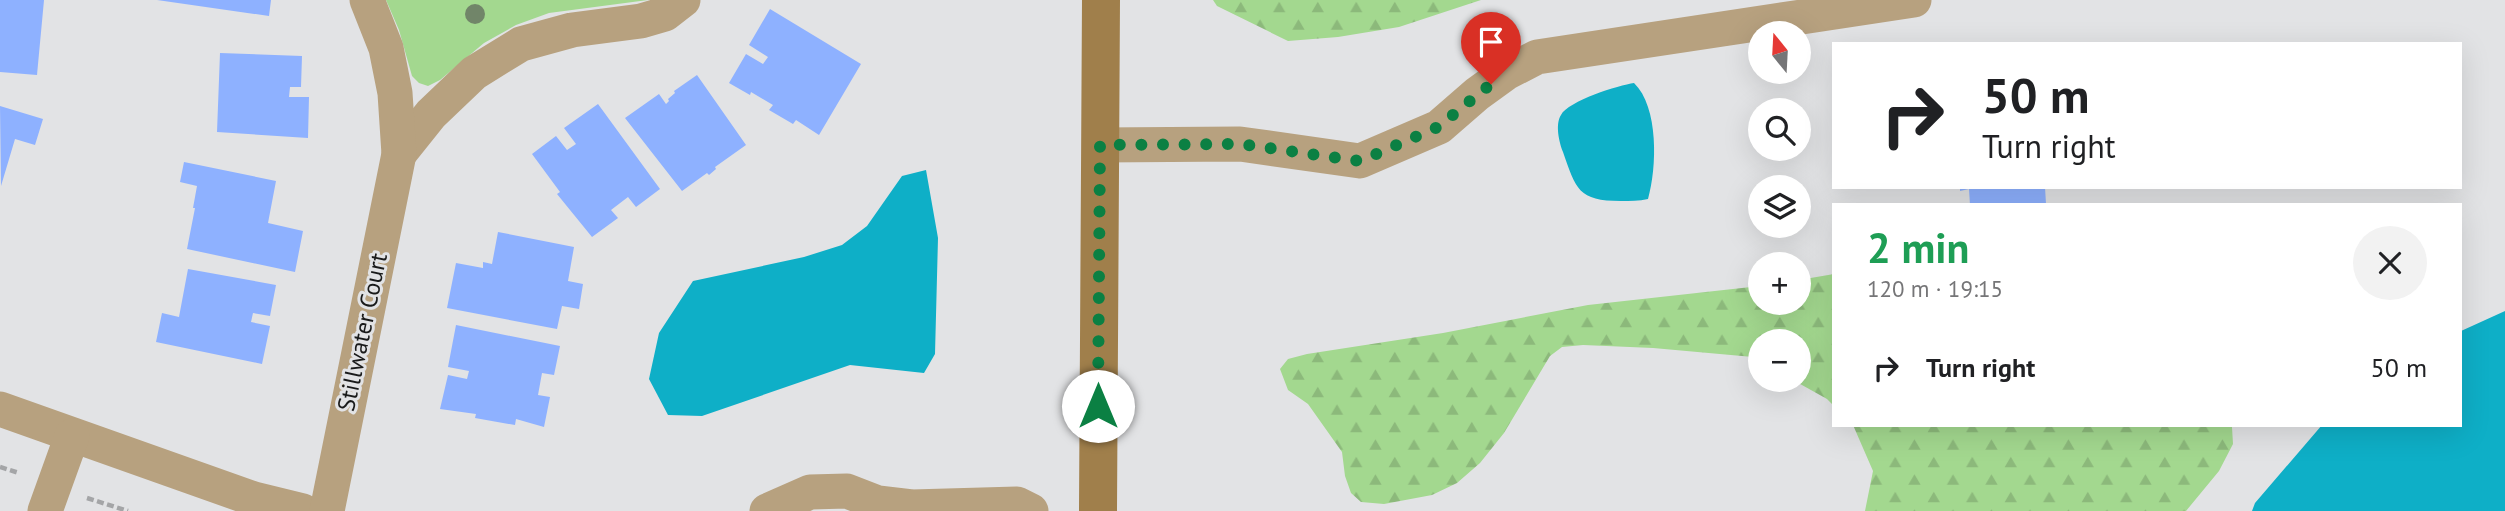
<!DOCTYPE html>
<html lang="en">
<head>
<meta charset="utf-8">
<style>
  body { margin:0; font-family:"PT Sans",sans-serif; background:#f2f2f2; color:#202124; height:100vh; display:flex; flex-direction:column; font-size:26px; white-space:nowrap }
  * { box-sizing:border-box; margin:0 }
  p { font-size:23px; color:#757577 }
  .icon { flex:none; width:38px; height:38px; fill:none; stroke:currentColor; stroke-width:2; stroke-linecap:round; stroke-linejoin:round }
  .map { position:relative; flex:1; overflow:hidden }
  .drawer { position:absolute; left:1832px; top:203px; width:630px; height:224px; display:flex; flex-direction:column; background:#fff; border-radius:0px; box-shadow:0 7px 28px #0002 }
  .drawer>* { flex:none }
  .hud { position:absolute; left:1832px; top:42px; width:630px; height:147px; border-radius:0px; box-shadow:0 7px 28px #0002; background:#fff; color:#202124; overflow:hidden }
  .needle { width:46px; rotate:342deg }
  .fabs { position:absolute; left:1748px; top:21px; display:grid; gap:14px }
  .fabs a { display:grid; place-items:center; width:63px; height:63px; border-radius:50%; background:#fff; box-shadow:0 7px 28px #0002; font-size:35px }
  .pin { position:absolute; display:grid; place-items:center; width:60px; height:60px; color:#fff; margin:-72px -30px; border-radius:50% 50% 50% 0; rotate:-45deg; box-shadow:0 0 7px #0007 }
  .pin .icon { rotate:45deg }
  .me { position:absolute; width:77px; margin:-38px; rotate:0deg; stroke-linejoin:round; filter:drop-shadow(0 0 5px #0008) }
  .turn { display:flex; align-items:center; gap:24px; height:147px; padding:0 35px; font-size:32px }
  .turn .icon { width:91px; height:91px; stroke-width:2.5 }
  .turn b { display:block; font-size:49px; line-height:60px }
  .round { display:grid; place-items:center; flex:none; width:74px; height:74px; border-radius:37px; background:#f2f2f2 }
  .overview { display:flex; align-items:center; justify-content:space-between; height:119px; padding:0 35px }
  h1 { font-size:42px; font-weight:700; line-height:52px; color:#1e9e55 }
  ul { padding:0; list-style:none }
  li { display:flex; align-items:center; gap:21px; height:91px; padding:0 35px }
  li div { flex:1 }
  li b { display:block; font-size:26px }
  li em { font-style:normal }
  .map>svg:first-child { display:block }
  .green { fill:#a3d88f }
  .forest { fill:url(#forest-firs) }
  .water { fill:#0eafc7 }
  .building { fill:#8eb1ff }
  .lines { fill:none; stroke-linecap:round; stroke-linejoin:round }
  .path { stroke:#a4a5a7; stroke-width:4.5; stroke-dasharray:7 3.5; stroke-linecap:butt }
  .street { stroke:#b7a17f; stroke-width:35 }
  .secondary { stroke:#a07f4b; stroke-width:38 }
  .tree { fill:#718569 }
  .route { stroke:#0b8043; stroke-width:12; stroke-dasharray:0 21.6 }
  .labels { text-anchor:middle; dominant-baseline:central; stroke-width:6; stroke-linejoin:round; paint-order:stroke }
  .street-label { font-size:24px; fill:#191a1a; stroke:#e2e3e5 }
</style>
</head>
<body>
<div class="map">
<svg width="2505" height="511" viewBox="0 0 2505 511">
  <defs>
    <pattern id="forest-firs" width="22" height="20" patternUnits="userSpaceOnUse" patternTransform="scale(1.75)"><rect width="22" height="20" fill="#a3d88f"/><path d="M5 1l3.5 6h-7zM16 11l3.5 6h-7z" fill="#8cb97b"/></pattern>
  </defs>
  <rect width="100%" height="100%" fill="#e2e3e5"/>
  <polygon class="green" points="386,0 648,0 549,13 516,25 484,43 440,80 428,86 419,83 412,76 399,30"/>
  <g class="forest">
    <polygon points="1213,0 1481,0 1399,27 1338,37 1288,41 1217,6"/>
    <polygon points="1834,274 1834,406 1827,399 1793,380 1799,380 1799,341 1760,341 1760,361 1753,357 1653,348 1583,345 1562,347 1550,356 1504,433 1480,463 1457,483 1432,495 1384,504 1361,502 1351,493 1345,476 1342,452 1308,404 1288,390 1280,369 1288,359 1307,354 1443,333 1588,305 1760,286 1760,303 1799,303 1799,280"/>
    <polygon points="1853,425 2228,425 2232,427 2233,444 2219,471 2186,511 1865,511 1873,471"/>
  </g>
  <g class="water">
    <path d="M1634,83c25,24 23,85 14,116 -9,2 -18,2 -27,2 -43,0 -45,-12 -58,-49 -4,-10 -8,-28 -2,-37 7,-14 58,-30 73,-32z"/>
    <polygon points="926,170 938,238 935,354 924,373 850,365 702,416 668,415 649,379 659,333 693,281 804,257 842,245 867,226 902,176"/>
    <polygon points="2505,311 2505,511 2252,511 2255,503 2322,425 2460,425 2461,331"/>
  </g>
  <g class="building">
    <polygon points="0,0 44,0 37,75 0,72"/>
    <polygon points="157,0 271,0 269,16"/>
    <polygon points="770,9 861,64 819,135 796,120 793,124 769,110 773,105 751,92 750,95 729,83 746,54 763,64 768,57 749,45"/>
    <polygon points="220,53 302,56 301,87 290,87 289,97 309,97 308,138 217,132"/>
    <polygon points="697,75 746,145 715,167 716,169 709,175 707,173 682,191 625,118 659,94 666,104 669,101 668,99 675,93 674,91"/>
    <polygon points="598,104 660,189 636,207 628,197 611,210 618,218 592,237 557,194 560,192 532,154 556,136 567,150 576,144 564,128"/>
    <polygon points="0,106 43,119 35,145 15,139 1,186"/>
    <polygon points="184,162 276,181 268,223 303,231 295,272 187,249 195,208 193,208 197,186 180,182"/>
    <polygon points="1960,187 2045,187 2046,204 1970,205 1969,189 1960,191"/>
    <polygon points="498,232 574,247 568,281 583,284 579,309 562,306 557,329 447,308 456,263 483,268 483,262 492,264"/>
    <polygon points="188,269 276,285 270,316 253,313 251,322 270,326 262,364 156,342 162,313 179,317"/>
    <polygon points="456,325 560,346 554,375 542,373 538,395 550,397 544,427 516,419 515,425 475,418 476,414 440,409 448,375 467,379 469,371 448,367"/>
  </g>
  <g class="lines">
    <g class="path">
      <polyline points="0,467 19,473"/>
      <polyline points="87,498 128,511"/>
    </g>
    <g class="street">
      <polyline points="1100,145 1240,144 1360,161 1439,127 1477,94 1506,73 1537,57 1914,0"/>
      <polyline points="399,154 431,114 474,73 521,44 572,30 641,21 665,14 683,0"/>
      <polyline points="0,409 254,499 303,511"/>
      <polyline points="45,511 72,436"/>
      <polyline points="327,511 399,154 395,93 386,48 367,0"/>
      <polyline points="767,511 810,492 847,491 878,503 912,507 1017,504 1031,511"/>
    </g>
    <polyline class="secondary" points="1098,511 1101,0"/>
  </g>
  <circle class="tree" cx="475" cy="14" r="10"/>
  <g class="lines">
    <polyline class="route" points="1098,406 1100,145 1240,144 1360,161 1438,127 1491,84"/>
  </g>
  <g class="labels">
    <g class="street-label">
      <text transform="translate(362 332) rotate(-78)">Stillwater Court</text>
    </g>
  </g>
</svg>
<div class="fabs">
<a><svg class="needle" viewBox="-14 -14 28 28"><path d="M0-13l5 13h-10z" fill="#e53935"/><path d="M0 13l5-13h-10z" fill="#757577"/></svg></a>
<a><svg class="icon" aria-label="search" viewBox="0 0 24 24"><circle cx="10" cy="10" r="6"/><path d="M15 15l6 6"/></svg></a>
<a><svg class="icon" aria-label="layers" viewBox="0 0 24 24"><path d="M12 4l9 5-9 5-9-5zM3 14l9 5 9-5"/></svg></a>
<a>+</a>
<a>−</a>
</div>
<div class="pin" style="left:1491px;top:84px;background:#d93025"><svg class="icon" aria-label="arrive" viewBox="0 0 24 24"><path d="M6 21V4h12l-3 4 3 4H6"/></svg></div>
<svg class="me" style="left:1098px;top:406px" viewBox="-20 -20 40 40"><circle r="19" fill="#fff"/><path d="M0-13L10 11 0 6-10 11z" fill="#0b8043"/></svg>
<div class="hud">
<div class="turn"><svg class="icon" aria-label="right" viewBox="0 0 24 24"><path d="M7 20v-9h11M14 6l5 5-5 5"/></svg><div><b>50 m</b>Turn right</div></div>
</div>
<section class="drawer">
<div class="overview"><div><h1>2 min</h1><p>120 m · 19:15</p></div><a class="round"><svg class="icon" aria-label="close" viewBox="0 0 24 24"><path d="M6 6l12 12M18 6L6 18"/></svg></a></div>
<ul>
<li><svg class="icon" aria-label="right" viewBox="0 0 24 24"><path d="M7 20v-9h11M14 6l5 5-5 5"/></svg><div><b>Turn right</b></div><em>50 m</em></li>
</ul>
</section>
</div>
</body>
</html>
